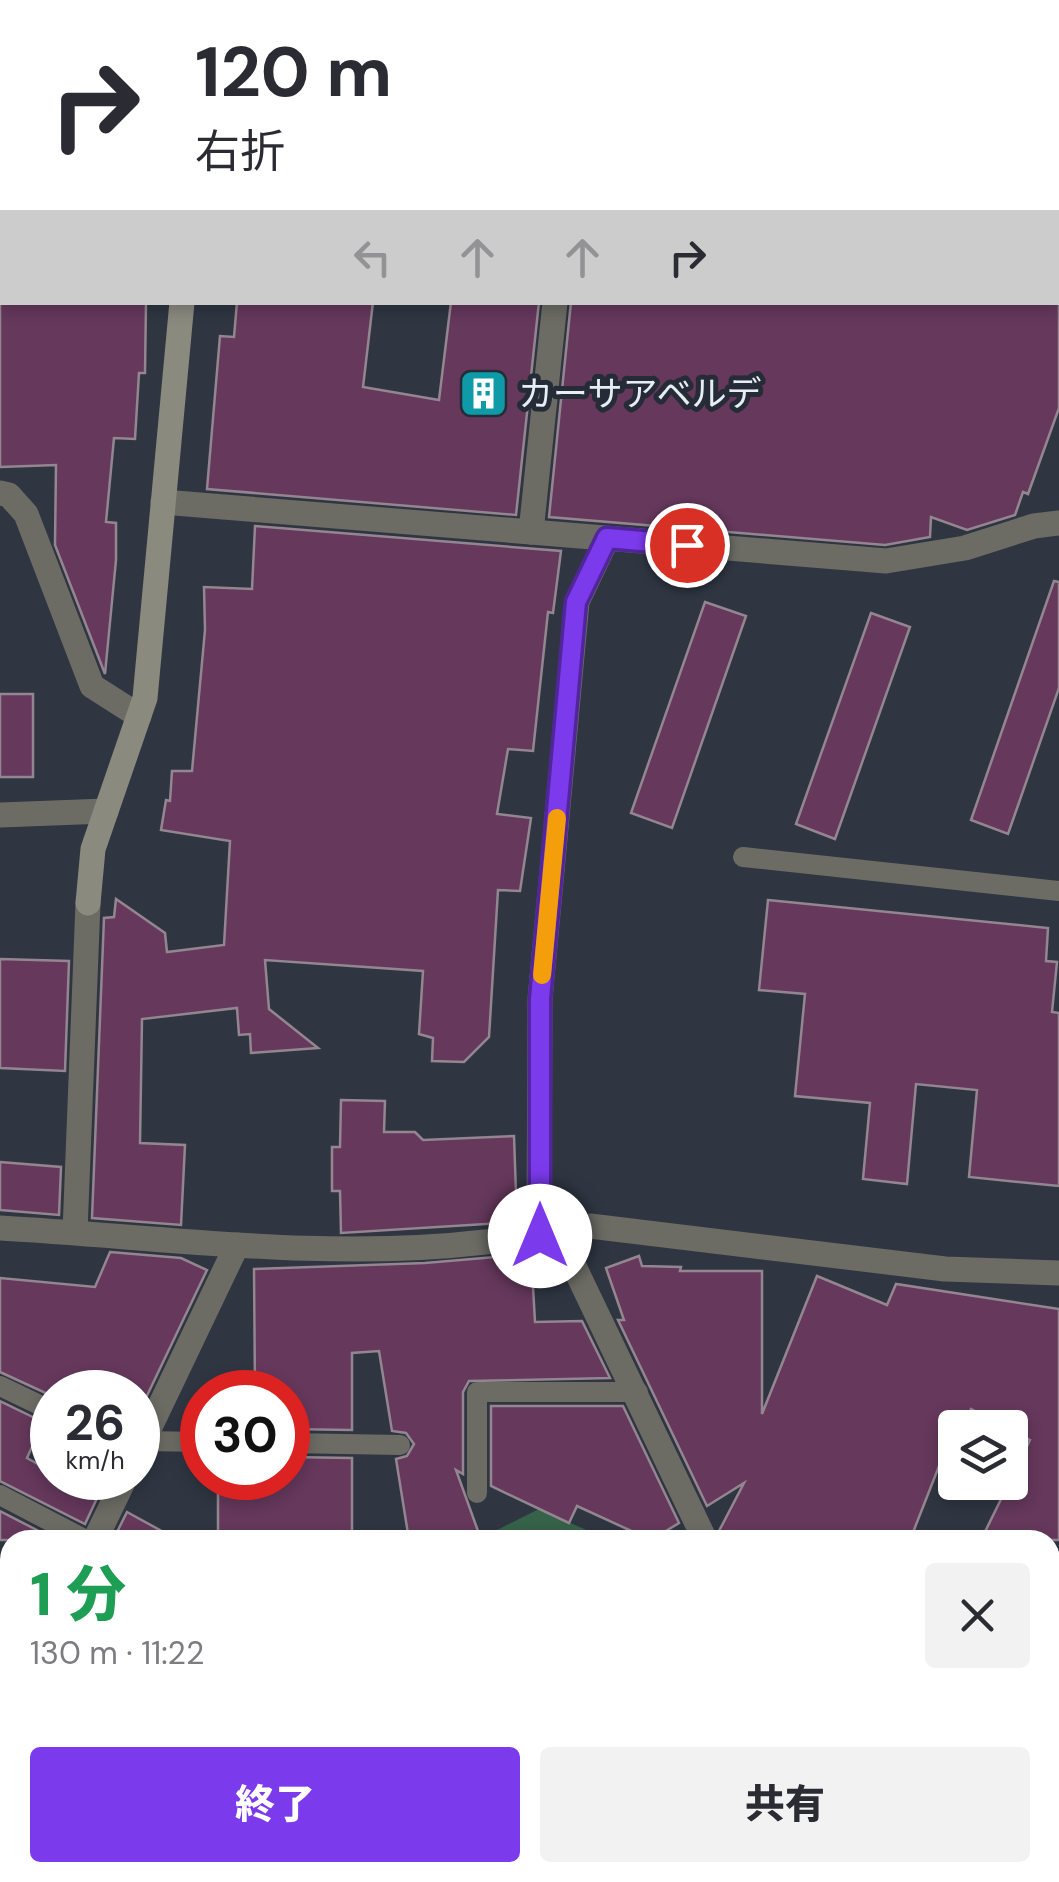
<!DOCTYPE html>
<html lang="ja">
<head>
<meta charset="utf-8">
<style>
  body { margin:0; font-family:"DM Sans","Noto Sans JP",sans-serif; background:#f2f2f3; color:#2b2b33; height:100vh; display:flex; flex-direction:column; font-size:38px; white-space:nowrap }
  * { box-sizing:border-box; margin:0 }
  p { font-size:32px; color:#7c7c81 }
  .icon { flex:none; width:55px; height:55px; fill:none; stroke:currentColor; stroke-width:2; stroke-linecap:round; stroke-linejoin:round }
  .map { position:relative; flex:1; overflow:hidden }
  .drawer { position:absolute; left:0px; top:1530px; width:1060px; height:352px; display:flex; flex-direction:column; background:#fff; border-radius:30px 30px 0 0; box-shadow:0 5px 15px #0003 }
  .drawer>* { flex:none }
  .banner { position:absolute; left:0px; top:0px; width:1060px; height:305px; box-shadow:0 5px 15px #0003; background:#fff; color:#2b2b33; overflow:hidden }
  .fabs { position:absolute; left:938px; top:1410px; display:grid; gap:20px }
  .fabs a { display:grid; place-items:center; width:90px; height:90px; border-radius:10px; background:#fff; box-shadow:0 5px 15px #0003; font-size:50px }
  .speed { position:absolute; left:30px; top:1370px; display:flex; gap:20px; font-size:50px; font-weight:700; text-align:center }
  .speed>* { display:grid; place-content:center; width:130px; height:130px; border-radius:50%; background:#fff; box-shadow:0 5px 15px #0003; line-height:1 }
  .speed small { font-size:25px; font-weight:400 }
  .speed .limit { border:15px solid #d22; background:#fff; color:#111 }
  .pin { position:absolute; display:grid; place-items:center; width:85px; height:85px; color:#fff; margin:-42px; border:5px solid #fff; border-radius:50%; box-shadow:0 2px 10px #0007 }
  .me { position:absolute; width:110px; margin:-55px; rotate:0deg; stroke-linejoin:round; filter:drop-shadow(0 0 8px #0008) }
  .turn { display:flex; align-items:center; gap:35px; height:210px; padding:0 30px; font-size:45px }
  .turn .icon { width:130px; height:130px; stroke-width:2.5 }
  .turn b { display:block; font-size:70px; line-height:85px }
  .lanes { display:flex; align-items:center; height:95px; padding:0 30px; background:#0003; justify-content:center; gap:50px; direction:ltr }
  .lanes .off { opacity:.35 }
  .round { display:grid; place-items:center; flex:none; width:105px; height:105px; border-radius:10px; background:#f2f2f3 }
  .head { display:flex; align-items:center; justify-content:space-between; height:170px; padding:0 30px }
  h1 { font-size:60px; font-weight:800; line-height:75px; color:#1e9e55 }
  .cta { display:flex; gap:20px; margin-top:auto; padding:20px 30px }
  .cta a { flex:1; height:115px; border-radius:10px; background:#7c3aed; color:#fff; font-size:40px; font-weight:800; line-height:115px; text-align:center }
  .cta a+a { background:#f2f2f3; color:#2b2b33 }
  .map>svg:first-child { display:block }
  .education { fill:#4c3739 }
  .green { fill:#366249 }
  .building { fill:#65385c; stroke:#938690; stroke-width:2.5 }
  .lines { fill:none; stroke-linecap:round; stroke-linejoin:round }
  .lane { stroke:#6c6c65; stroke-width:20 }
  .street { stroke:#6c6c65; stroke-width:25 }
  .secondary { stroke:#8b8a7f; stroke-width:25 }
  .route-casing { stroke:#51269a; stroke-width:25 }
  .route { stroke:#7c3aed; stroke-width:18 }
  .slow { stroke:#f59e0b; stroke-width:18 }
  .labels { text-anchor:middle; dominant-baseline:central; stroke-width:10; stroke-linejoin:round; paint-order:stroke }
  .poi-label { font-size:35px; fill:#e8ecf4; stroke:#252c37; text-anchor:start }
</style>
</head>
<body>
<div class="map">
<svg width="1059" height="1882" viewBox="0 0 1059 1882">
  <rect width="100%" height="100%" fill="#2f3642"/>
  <polygon class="education" points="1050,1774 1059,1779 1059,1882 527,1882 532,1872 1050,1872"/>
  <g class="green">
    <polygon points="539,1509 609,1540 477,1540"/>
    <polygon points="10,1781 10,1872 489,1873 485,1882 0,1882 0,1802"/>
  </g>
  <g class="building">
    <polygon points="0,302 146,302 145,373 139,373 135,439 114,438 106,522 116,523 116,560 105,674 55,545 56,465 0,467"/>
    <polygon points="237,302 373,302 363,387 439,400 451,302 539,302 516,515 207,489 220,336 234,337"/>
    <polygon points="571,302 1059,302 1059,408 1028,494 1023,492 1015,515 967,530 931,517 930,537 885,545 549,517"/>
    <polygon points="255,526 561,551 553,613 548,612 533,751 508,749 497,814 531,818 520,891 498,890 489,1037 464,1062 432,1061 433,1038 419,1034 423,971 265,960 269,1009 318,1048 251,1053 250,1034 239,1035 237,1008 142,1019 140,1143 185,1145 181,1225 92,1218 104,918 114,917 116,899 165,933 167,952 224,945 230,841 161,830 166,800 170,801 172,771 192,771 205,630 204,587 252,589"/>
    <polygon points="1054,581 1059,582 1059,688 1008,834 971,820"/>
    <polygon points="705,602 746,616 672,828 631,813"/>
    <polygon points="871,613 910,627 835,839 796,824"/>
    <rect x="0" y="694" width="33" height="83"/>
    <polygon points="768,900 1048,928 1046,961 1057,962 1052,1012 1059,1013 1059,1186 969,1177 977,1090 916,1084 907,1184 863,1179 870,1103 795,1096 805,994 759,990"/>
    <polygon points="0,959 69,961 65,1071 0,1068"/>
    <polygon points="341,1100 385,1101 384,1132 415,1132 423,1140 514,1136 517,1222 341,1233 340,1191 332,1191 332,1147 340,1147"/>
    <polygon points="0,1162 61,1167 59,1215 0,1210"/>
    <polygon points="110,1252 181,1258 207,1270 143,1404 138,1402 138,1392 52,1396 0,1372 0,1278 95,1287"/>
    <polygon points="518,1255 518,1269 532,1269 535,1322 582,1321 610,1378 469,1381 463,1392 463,1474 456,1470 478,1531 448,1540 409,1540 396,1459 407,1456 414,1444 406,1433 392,1431 379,1351 352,1353 352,1430 288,1429 288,1392 255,1392 254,1269 425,1263"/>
    <polygon points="639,1256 642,1266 681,1267 680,1271 762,1271 762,1414 817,1276 887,1305 896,1284 1059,1309 1059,1540 981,1540 1030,1440 971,1409 964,1428 954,1428 910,1540 721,1540 719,1531 744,1483 707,1506 618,1320 624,1320 606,1268"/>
    <polygon points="0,1401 43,1422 27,1458 52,1472 52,1478 64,1478 98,1496 85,1524 0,1481"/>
    <polygon points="491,1406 623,1406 679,1523 651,1540 577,1506 569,1523 491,1486"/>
    <polygon points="288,1457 352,1458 352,1540 218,1540 218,1478 288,1478"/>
    <polygon points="0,1511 56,1540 0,1540"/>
    <polygon points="127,1512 178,1540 113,1540"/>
  </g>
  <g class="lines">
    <g class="lane">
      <polyline points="743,857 1059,891"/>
      <polyline points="0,1386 52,1411"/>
      <polyline points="143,1441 202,1442"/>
      <polyline points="288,1443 400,1445"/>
      <polyline points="477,1493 477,1392 638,1392"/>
      <polyline points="0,1495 86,1540"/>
    </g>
    <g class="street">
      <polyline points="0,100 2,100"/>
      <polyline points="0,493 9,495 26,514 92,686 139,716"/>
      <polyline points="163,502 886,561 965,548 1034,526 1059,523"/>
      <polyline points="531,532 555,302"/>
      <polyline points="0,815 106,811"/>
      <path d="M0,1228c162,9 324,33 485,14 36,-4 70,-6 105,-16l355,43 114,4"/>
      <polyline points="75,1232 88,903"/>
      <polyline points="559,1235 705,1540"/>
      <polyline points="539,1236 540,999 577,602 607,539"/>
      <polyline points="138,1452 237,1245"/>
      <polyline points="95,1540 125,1478"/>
      <polyline points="0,1740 10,1719"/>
      <polyline points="1050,1751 1059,1755"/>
      <polyline points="512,1882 516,1872"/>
    </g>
    <g class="secondary">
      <polyline points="211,2 211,0"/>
      <polyline points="408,2 408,0"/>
      <polyline points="1058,204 1059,204"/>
      <polyline points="88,903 93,849 145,698 182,302"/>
    </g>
  </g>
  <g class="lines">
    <defs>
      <polyline id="route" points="540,1236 540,999 576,602 607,538 687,545"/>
    </defs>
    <use href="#route" class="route-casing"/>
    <use href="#route" class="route"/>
    <polyline class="slow" points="542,975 557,818"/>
  </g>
  <defs>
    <symbol id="building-square" viewBox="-11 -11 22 22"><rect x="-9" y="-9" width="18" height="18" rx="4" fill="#0f9aa8" stroke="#252c37"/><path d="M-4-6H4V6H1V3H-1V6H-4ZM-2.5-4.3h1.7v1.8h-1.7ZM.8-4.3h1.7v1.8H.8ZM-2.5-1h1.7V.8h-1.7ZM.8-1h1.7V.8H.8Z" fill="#fff"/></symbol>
  </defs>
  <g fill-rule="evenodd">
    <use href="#building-square" x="456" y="366" width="55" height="55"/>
  </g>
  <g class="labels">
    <g class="poi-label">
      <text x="518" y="394">カーサアベルデ</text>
    </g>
  </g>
</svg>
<div class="fabs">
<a><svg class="icon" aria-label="layers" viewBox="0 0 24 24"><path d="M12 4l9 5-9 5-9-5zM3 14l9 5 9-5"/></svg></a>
</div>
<div class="speed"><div>26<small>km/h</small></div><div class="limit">30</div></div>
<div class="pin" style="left:687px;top:545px;background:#d93025"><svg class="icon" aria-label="arrive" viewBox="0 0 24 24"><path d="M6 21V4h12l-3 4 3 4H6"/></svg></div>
<svg class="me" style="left:540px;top:1236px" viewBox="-20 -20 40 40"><circle r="19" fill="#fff"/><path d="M0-13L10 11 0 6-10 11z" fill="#7c3aed"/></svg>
<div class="banner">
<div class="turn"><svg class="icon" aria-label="right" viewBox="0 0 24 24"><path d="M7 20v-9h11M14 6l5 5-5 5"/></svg><div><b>120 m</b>右折</div></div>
<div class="lanes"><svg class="icon off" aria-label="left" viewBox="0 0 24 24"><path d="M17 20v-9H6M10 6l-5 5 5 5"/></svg><svg class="icon off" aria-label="ahead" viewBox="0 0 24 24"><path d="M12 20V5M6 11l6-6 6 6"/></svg><svg class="icon off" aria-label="ahead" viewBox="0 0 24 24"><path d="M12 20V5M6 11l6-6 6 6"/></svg><svg class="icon" aria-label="right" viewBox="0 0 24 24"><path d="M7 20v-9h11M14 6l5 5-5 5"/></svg></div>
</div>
<section class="drawer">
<div class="head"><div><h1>1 分</h1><p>130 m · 11:22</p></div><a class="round"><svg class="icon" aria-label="close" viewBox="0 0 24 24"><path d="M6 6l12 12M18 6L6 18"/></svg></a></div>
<div class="cta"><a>終了</a><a>共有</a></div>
</section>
</div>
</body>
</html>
